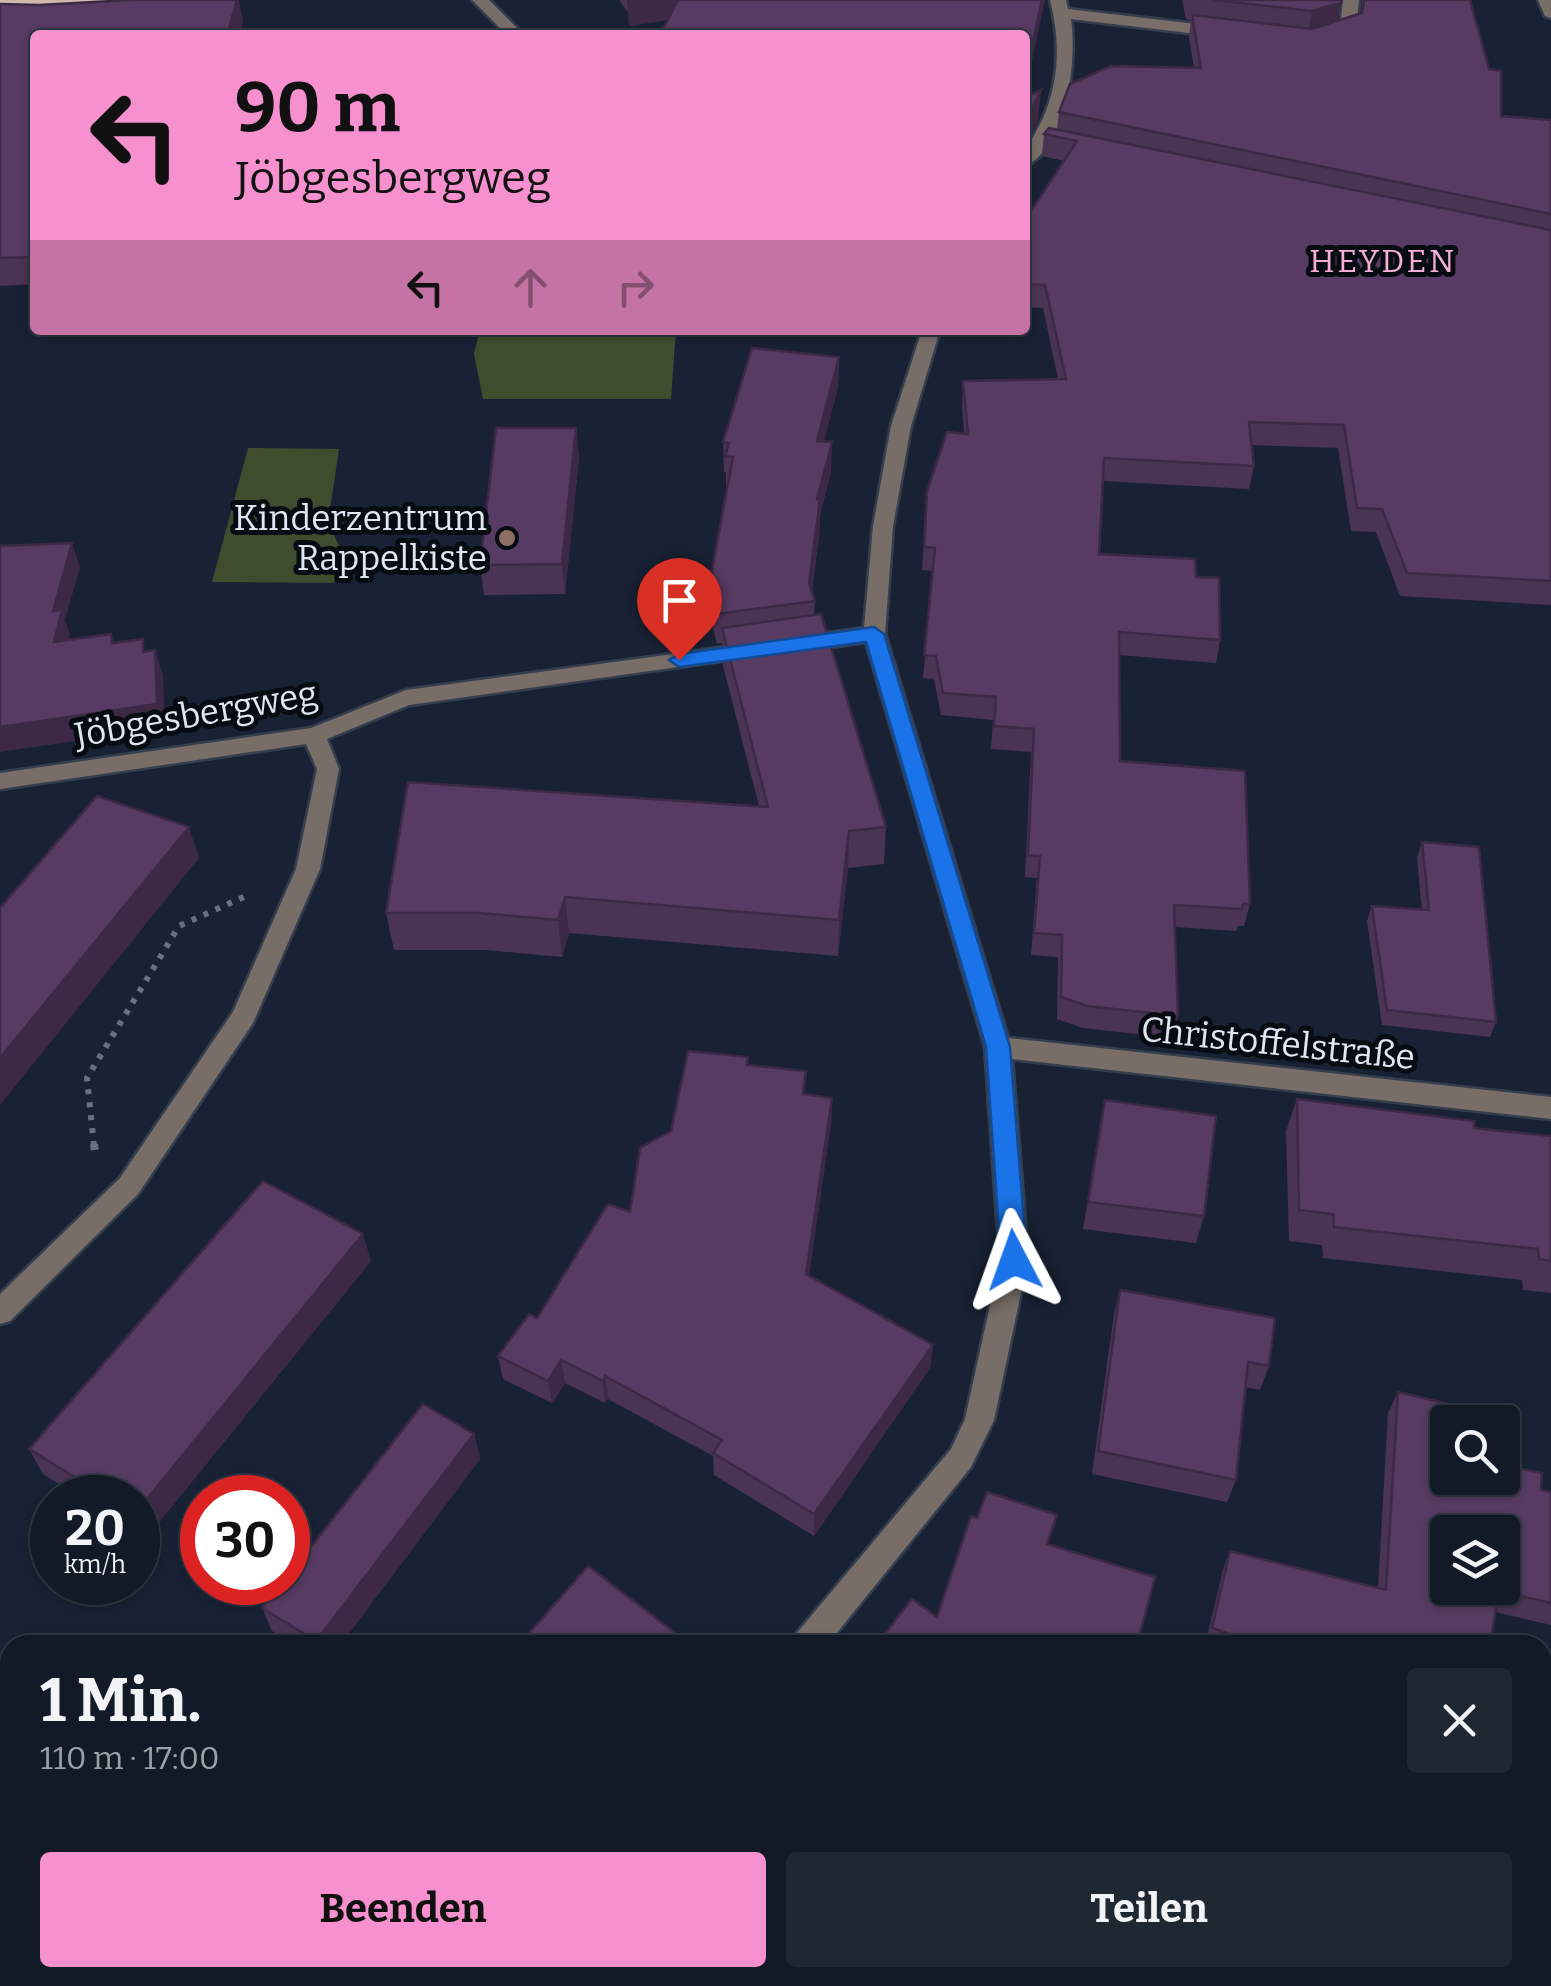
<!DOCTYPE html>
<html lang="de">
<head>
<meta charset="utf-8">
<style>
  body { margin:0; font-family:Bitter,serif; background:#1f2733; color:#f1f3f6; height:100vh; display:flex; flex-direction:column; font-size:38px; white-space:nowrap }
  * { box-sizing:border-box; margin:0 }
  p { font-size:32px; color:#9ca1a7 }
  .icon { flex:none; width:55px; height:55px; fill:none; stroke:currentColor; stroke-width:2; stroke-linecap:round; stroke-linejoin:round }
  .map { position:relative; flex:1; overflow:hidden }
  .panel { position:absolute; left:0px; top:1635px; width:1552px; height:352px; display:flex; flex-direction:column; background:#121a27; border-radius:30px 30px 0 0; box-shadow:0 2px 8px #0004,0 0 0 2px #313844 }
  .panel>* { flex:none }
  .banner { position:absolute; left:30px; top:30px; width:1000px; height:305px; border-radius:10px; box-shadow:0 2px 8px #0004,0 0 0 2px #313844; background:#f790ce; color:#111; overflow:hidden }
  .tools { position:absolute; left:1430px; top:1405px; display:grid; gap:20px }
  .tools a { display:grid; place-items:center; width:90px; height:90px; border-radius:10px; background:#121a27; box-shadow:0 2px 8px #0004,0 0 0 2px #313844; font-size:50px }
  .speed { position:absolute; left:30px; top:1475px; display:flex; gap:20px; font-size:50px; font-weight:700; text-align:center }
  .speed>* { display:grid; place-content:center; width:130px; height:130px; border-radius:50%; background:#121a27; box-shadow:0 2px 8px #0004,0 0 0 2px #313844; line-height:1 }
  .speed small { font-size:25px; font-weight:400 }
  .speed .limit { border:15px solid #d22; background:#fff; color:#111 }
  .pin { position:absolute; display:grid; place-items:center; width:85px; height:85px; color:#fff; margin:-102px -42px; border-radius:50% 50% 50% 0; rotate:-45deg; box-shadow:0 0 10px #0007 }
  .pin .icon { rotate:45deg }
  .me { position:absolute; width:110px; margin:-55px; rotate:356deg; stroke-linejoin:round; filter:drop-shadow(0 0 8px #0008) }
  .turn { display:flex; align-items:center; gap:35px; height:210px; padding:0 40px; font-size:45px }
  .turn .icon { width:130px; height:130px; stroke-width:2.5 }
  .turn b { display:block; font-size:70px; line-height:85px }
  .lanes { display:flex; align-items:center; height:95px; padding:0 40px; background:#0003; justify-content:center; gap:50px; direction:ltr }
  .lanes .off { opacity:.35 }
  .round { display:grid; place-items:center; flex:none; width:105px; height:105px; border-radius:10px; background:#1f2733 }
  .overview { display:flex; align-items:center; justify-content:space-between; height:170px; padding:0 40px }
  h1 { font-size:60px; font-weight:700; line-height:75px }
  .cta { display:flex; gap:20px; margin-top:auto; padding:20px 40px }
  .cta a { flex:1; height:115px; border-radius:10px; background:#f790ce; color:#111; font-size:40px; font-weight:700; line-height:115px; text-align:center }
  .cta a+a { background:#1f2733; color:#f1f3f6 }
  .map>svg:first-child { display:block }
  .green { fill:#3f4d2e }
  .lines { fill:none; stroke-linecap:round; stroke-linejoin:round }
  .minor-casing { stroke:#343e4f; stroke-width:5 }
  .major-casing { stroke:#343e4f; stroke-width:5 }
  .path-far1 { stroke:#687181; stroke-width:6; stroke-dasharray:5 8; stroke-linecap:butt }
  .path { stroke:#687181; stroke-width:8; stroke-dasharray:6 9; stroke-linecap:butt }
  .minor { fill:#786d67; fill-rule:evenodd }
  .major { fill:#cfb8ad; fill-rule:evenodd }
  .wall { fill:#4b3354 }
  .shaded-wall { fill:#3d2945 }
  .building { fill:#573b62; stroke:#3d2945; stroke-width:2.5; fill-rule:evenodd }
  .route { fill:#1a73e8; stroke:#114b97; stroke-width:2.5 }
  .education-dot { fill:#8d6e63; stroke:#070c13; stroke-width:4 }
  .labels { text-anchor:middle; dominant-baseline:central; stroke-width:10; stroke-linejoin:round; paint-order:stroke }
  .far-neighbourhood-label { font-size:32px; letter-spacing:2.5px; fill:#f6add7; stroke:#070c13 }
  .poi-label { font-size:35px; fill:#e0e7f3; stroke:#070c13; text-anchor:end }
  .street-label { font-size:35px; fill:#e0e7f3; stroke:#070c13 }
</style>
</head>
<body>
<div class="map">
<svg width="1551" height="1986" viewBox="0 0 1551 1986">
  <rect width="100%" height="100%" fill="#182234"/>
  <g class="green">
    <polygon points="480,330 676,330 671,399 483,399 474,354"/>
    <polygon points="248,448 339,449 328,523 342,552 334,583 212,582"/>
  </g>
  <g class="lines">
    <defs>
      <g id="minor">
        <polygon points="472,0 489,0 524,35 507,35"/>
        <path d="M1050,0h16l2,9 154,18 8,5 -8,5 -151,-18c6,39 -3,129 -46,147 0,-20 11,-32 19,-50 16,-38 16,-77 6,-116z"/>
        <polygon points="1343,0 1359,0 1356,31 1325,39 1325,33 1340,28"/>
        <polygon points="1538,0 1551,0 1551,18 1545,16"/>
        <polygon points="922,330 940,330 911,426 893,526 885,634 1008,1038 1551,1097 1551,1119 1012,1059 1028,1260 994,1420 971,1467 827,1645 791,1645 796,1634 951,1449 965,1419 1000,1260 985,1047 866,642 795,652 784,645 795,638 864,628 873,526 891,426"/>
        <polygon points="755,643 766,650 763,655 409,705 327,739 339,769 320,869 253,1023 138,1194 10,1321 0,1324 0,1294 120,1178 233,1012 296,869 317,769 306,744 0,789 0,773 311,728 406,690"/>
        <polygon points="503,1978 542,1978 539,1986 500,1986"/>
      </g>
      <polygon id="major" points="0,0 142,0 134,5 0,8"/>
    </defs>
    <use href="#minor" class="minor-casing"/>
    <use href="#major" class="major-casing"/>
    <polyline class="path-far1" points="94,1146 87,1078 179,926 248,895"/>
    <polyline class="path" points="94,1144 95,1152"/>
    <use href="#minor" class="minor"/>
    <use href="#major" class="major"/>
  </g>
  <g class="wall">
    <polygon points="619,0 1045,0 667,20 629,26 628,12"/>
    <polygon points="1182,0 1342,0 1337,21 1361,13 1362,0 1470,0 1501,116 1551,120 1551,605 1400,596 1376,532 1351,531 1338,448 1251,445 1254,466 1249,489 1103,481 1099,554 1196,577 1220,640 1216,663 1119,655 1120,761 1250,904 1244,926 1238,926 1236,931 1175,927 1178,1016 1173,1038 1083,1028 1057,1019 1058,957 1031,955 1037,878 1025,877 1031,752 991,749 993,720 941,715 934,679 923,678 933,571 922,570 927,491 964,433 962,404 963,381 1058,379 1043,308 1025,307 1025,220 1064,161 1042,156 1044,134 1057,130 1059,112 1194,68 1189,37 1191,20 1186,19"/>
    <polygon points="0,4 243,21 240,35 35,35 35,284 0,286"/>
    <polygon points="839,357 838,387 824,441 831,472 820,515 820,529 812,591 815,601 814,615 886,827 884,864 848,868 838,956 569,933 562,957 485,950 394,950 386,913 759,806 723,666 722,643 717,644 710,616 709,586 728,486 726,486 726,472 724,472 723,442"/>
    <polygon points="576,428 579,458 565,594 484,595 480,565"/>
    <polygon points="1422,842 1496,1022 1490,1037 1382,1025 1367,921 1372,906 1422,910 1417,858"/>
    <polygon points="748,1065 806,1095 832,1098 831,1123 809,1275 933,1345 930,1368 814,1536 714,1475 713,1456 608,1399 605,1403 565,1383 552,1403 503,1379 498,1356 537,1318 630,1212 671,1131"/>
    <polygon points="1297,1099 1474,1128 1551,1136 1551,1293 1523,1290 1522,1280 1323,1258 1322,1245 1289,1241 1286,1131"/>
    <polygon points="1105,1100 1204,1216 1196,1243 1083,1229"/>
    <polygon points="371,1261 147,1537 138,1531 138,1498 82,1498 43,1474 29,1449"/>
    <polygon points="1120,1290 1269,1366 1260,1390 1245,1387 1236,1480 1227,1502 1092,1474 1114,1314"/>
    <polygon points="1398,1392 1448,1478 1551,1492 1551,1625 1495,1612 1490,1645 1205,1645 1223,1570 1230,1551 1378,1588 1388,1413"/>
    <polygon points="474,1434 480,1459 340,1645 295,1645 272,1631 262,1608"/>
    <polygon points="1333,1978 1432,1978 1430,1986 1353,1986"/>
  </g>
  <g class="shaded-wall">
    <polygon points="237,0 239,0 243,21 240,35 227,35"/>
    <polygon points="627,0 685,0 685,17 629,26"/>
    <polygon points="1042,0 1045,0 1025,94 1025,78"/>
    <polygon points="1341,3 1337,25 1308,33 1312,11"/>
    <polygon points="1041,90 1038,120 1025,148 1026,122"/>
    <polygon points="839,357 838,387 816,471 817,441"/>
    <polygon points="576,428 579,458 565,594 562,564"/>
    <polygon points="832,442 831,472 820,515 820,529 810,601 809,583 817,499"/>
    <polygon points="72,543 80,567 65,620 70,634 62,667 54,642 53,611"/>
    <polygon points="155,650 163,675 165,728 0,752 0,727"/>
    <polygon points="189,827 199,858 0,1105 0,1058"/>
    <polygon points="849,831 848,868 838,956 839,920"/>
    <polygon points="565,897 569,933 562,957 558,920"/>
    <polygon points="832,1098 831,1123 806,1297 806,1274"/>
    <polygon points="363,1234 371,1261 147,1537 138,1518 138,1510"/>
    <polygon points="933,1345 930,1368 814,1536 814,1514"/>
    <polygon points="561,1360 565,1383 552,1403 548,1381"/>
    <polygon points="605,1376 608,1399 605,1403 603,1381"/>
    <polygon points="474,1434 480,1459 340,1645 317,1645 316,1641"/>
    <polygon points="414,1978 438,1978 430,1986 407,1986"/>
  </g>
  <g class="building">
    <polygon points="130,0 237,0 227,35 35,35 35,257 0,258 0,4 39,5"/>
    <polygon points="678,0 1042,0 1025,78 1025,35 660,35"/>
    <polygon points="1213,0 1342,0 1341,3 1312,11"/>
    <polygon points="1364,0 1470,0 1489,69 1501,71 1501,116 1551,120 1551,214 1059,112 1070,84 1111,66 1201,68 1192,15 1312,29 1362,13"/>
    <polygon points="1041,90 1026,122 1025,121 1025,97"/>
    <polygon points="1049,128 1551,230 1551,581 1407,573 1382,509 1357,508 1344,425 1249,422 1254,466 1104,458 1099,554 1195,559 1196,577 1219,578 1220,640 1119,632 1120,761 1245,771 1250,904 1243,904 1242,909 1174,905 1178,1016 1087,1006 1061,997 1062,935 1034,933 1040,856 1028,855 1034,729 994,726 996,697 943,693 936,656 924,655 935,548 924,547 927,491 947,432 968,434 963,381 1066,379 1045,285 1025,284 1025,220 1077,141 1044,134"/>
    <polygon points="752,348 839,357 817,441 832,442 817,499 820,499 809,583 815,601 716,614 709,586 733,457 725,456 729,443 723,442"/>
    <polygon points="496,428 576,428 562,564 480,565"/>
    <polygon points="72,543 53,611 62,610 54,642 111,634 112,643 143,639 143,652 155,650 157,704 0,727 0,546"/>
    <polygon points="821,614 886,827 849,831 839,920 565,897 558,920 479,913 386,913 408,782 768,807 722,628"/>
    <polygon points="97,796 189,827 0,1058 0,908"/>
    <polygon points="1422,842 1479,847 1496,1022 1387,1010 1372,906 1429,910"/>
    <polygon points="688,1051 748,1057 747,1065 806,1071 803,1094 832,1098 806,1274 933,1345 814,1514 713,1453 722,1440 605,1376 603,1381 561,1360 548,1381 498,1356 529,1314 537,1318 608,1204 630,1212 640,1148 671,1131"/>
    <polygon points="1297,1099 1474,1121 1474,1128 1551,1136 1551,1261 1539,1259 1538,1249 1334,1227 1333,1214 1299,1210"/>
    <polygon points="1105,1100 1216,1116 1204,1216 1088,1202"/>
    <polygon points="263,1181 363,1234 138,1510 138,1498 109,1498 29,1449"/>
    <polygon points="1120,1290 1275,1318 1269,1366 1248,1362 1236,1480 1098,1451"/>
    <path d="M1398,1392l67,16v14h-17v56h54v-13l40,8 -1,17 10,2v111l-52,-12 -9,54h-58l-6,-2v2h-164l-50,-17 18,-77 156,39zM1448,1532h54v56h-54z"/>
    <polygon points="423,1404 474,1434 316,1641 262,1608 282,1582 288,1582 288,1576"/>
    <polygon points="987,1492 1057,1515 1047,1544 1155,1577 1137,1645 876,1645 912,1599 937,1617 971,1516 977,1518"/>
    <polygon points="588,1566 691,1645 519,1645"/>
    <polygon points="95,1978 165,1978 172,1986 91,1986 89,1984"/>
    <polygon points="238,1978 414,1978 407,1986 230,1986"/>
    <polygon points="614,1978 1214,1978 1210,1986 607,1986"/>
    <polygon points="1383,1978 1432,1978 1430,1986 1402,1986"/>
  </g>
  <polygon class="route" points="874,627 884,634 1010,1047 1027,1260 1023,1268 1014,1271 1005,1268 1001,1260 986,1047 866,642 679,667 669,660 679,654"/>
  <circle class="education-dot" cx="507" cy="538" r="10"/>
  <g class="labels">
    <g class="far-neighbourhood-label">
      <text x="1383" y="261">HEYDEN</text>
    </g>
    <g class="poi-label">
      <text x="487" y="518">Kinderzentrum<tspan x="487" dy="40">Rappelkiste</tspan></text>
    </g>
    <g class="street-label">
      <text transform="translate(196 714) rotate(-10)">Jöbgesbergweg</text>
      <text transform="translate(1278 1043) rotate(6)">Christoffelstraße</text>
    </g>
  </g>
</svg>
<div class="tools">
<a><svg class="icon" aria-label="search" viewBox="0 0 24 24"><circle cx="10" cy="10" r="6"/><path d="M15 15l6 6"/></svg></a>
<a><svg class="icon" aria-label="layers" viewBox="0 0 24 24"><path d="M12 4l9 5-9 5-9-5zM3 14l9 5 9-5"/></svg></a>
</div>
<div class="speed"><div>20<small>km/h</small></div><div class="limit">30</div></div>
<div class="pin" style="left:679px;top:660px;background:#d93025"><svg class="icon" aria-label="arrive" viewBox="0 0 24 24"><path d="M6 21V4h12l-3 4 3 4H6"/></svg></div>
<svg class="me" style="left:1014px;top:1260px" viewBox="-20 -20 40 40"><path d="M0-17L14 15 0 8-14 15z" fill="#1a73e8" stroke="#fff" stroke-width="4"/></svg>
<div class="banner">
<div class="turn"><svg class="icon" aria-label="left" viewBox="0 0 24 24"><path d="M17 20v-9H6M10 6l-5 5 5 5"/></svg><div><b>90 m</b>Jöbgesbergweg</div></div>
<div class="lanes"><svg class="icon" aria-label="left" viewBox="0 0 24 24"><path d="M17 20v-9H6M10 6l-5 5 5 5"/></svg><svg class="icon off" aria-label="ahead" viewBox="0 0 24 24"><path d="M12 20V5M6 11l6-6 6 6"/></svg><svg class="icon off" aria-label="right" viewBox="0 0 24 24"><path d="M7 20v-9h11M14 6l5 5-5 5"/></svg></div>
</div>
<section class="panel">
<div class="overview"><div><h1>1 Min.</h1><p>110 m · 17:00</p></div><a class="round"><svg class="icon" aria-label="close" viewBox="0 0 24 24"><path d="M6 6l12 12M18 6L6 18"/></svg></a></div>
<div class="cta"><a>Beenden</a><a>Teilen</a></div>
</section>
</div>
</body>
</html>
